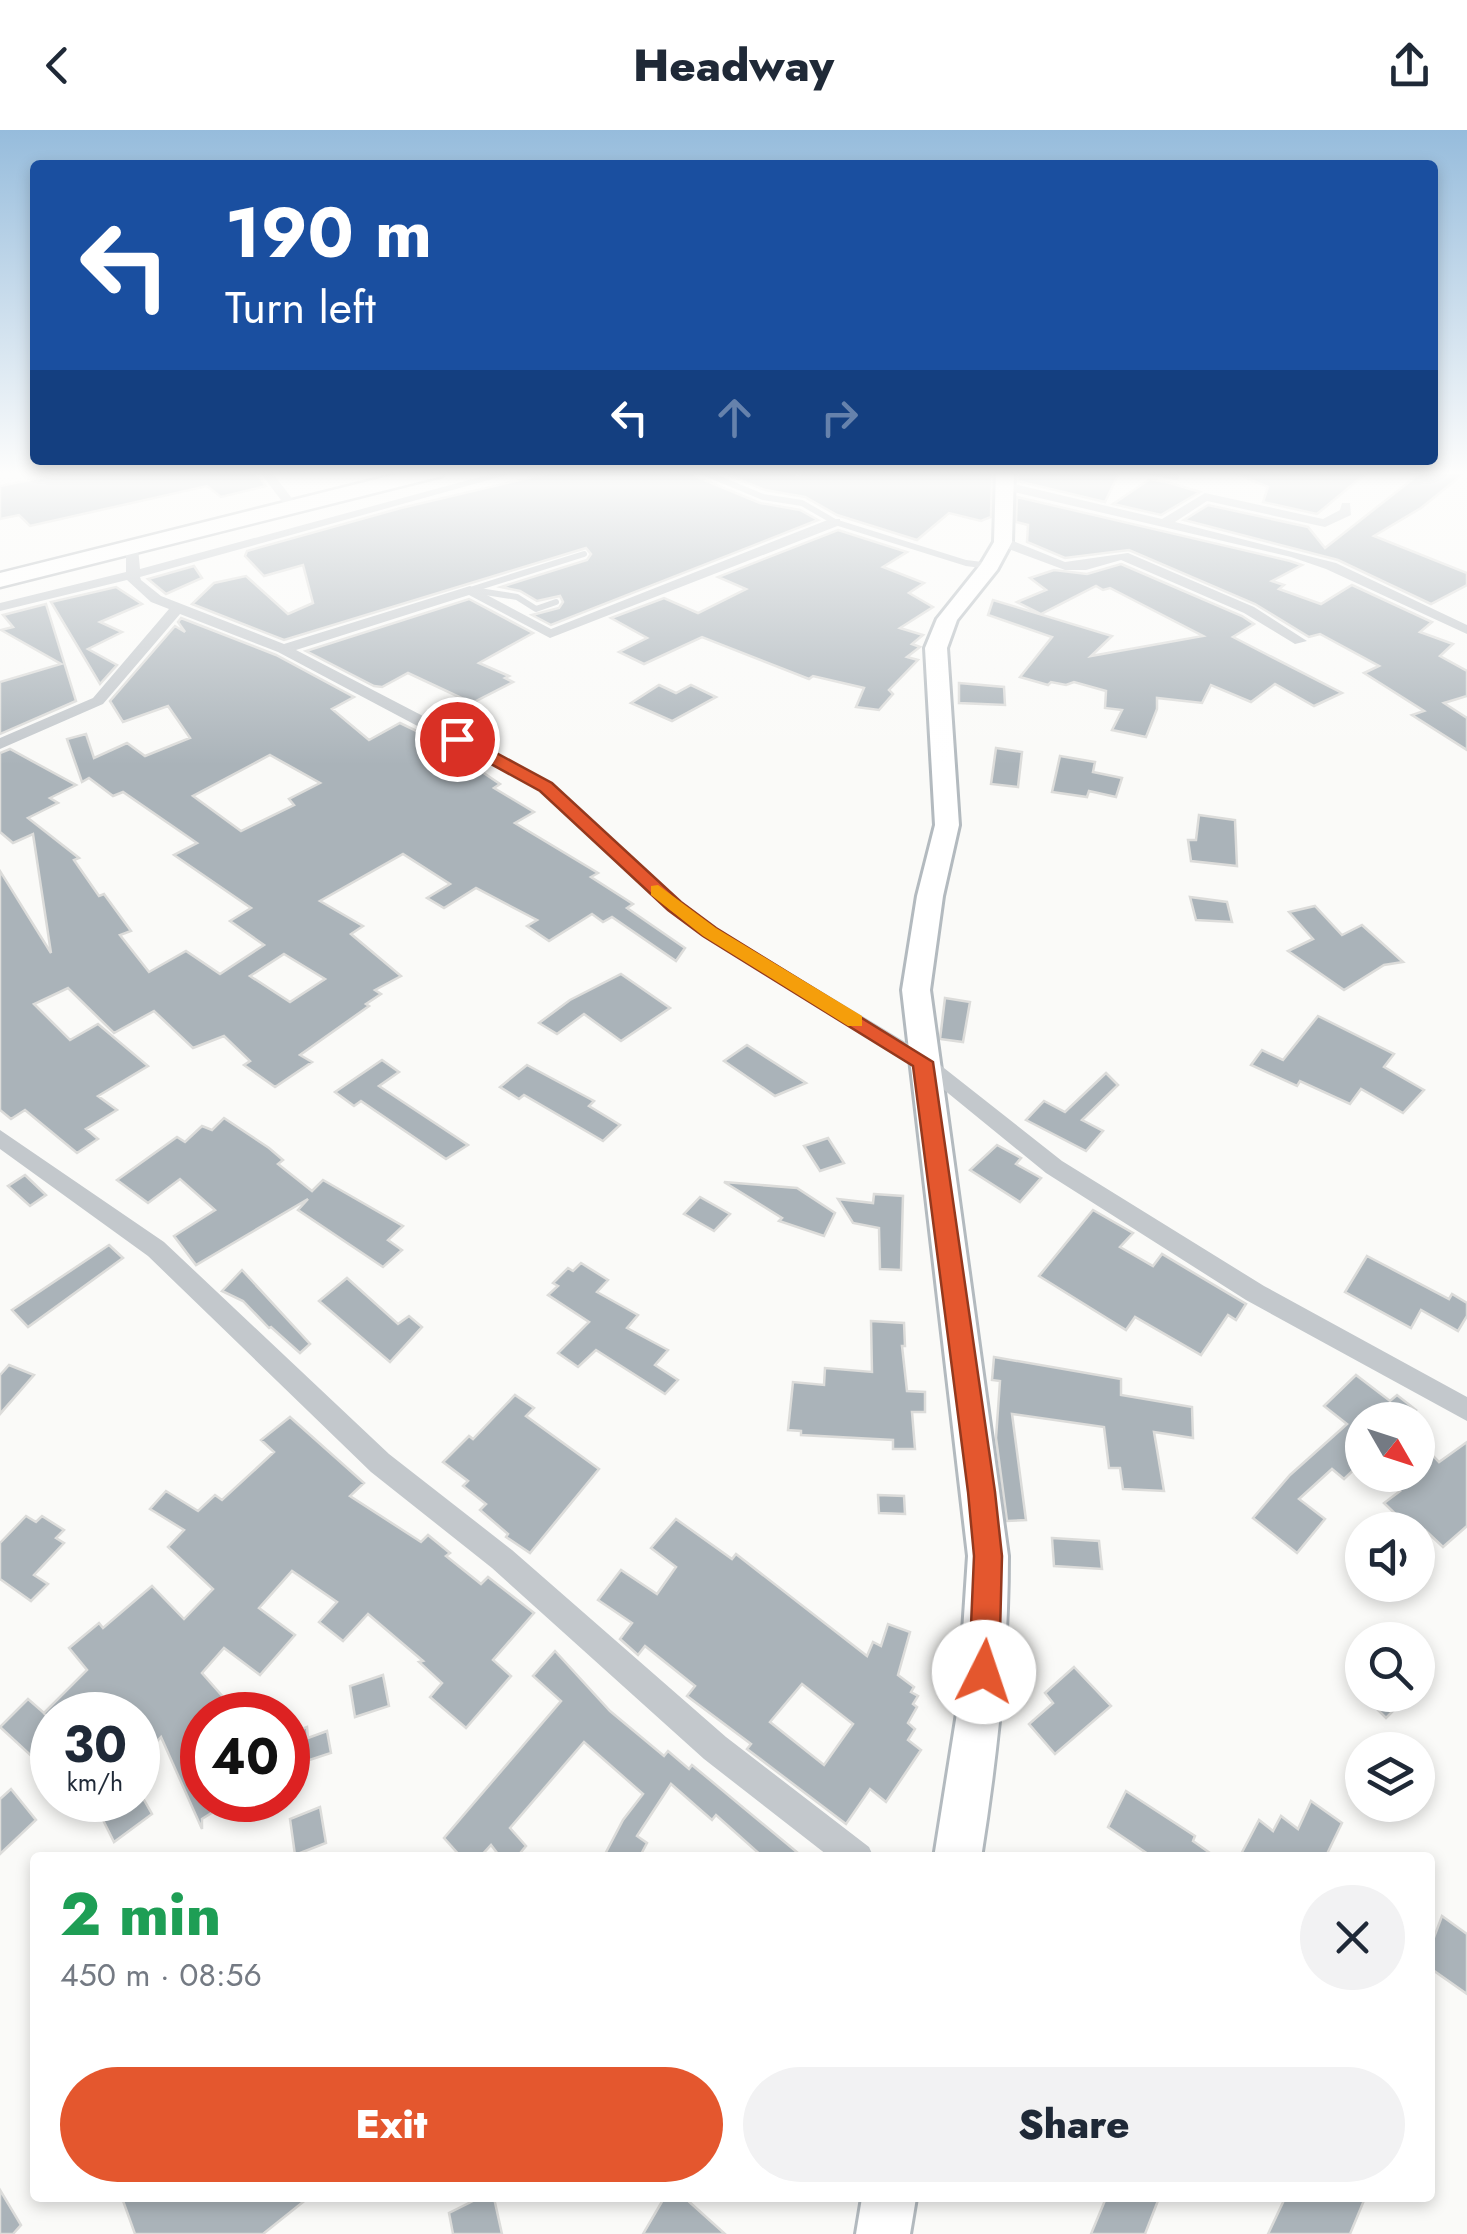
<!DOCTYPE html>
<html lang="en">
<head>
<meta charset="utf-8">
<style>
  body { margin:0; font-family:Jost,sans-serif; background:#f2f2f3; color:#1f2937; height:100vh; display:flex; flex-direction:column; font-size:38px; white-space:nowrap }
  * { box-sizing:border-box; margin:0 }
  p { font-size:32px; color:#747a83 }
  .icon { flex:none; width:55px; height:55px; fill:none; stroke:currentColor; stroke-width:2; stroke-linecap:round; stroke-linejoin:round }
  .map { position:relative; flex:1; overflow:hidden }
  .drawer { position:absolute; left:30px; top:1722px; width:1405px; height:350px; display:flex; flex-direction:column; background:#fff; border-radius:10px; box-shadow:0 5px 15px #0003 }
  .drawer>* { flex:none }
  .hud { position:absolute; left:30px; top:30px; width:1408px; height:305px; border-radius:10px; box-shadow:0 5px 15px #0003; background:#1a4fa0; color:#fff; overflow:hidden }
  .needle { width:65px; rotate:129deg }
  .fabs { position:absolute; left:1345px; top:1272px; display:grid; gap:20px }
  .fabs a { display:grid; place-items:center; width:90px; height:90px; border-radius:50%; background:#fff; box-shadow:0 5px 15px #0003; font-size:50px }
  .speed { position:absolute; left:30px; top:1562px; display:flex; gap:20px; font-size:50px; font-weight:700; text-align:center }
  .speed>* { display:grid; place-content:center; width:130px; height:130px; border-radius:50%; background:#fff; box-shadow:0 5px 15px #0003; line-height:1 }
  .speed small { font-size:25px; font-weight:400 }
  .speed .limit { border:15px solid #d22; background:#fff; color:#111 }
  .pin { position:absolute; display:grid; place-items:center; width:85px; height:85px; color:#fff; margin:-42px; border:5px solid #fff; border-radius:50%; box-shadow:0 2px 10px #0007 }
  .me { position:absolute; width:110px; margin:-55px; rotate:4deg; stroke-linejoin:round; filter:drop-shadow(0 0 8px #0008) }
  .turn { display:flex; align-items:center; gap:35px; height:210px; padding:0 30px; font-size:45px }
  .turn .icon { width:130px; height:130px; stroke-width:2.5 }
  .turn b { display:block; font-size:70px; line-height:85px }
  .lanes { display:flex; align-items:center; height:95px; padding:0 30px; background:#0003; justify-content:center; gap:50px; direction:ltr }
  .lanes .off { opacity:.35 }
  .round { display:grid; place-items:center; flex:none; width:105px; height:105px; border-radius:52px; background:#f2f2f3 }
  .head { display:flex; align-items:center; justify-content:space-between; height:170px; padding:0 30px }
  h1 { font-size:60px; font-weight:800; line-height:75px; color:#1e9e55 }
  .primary-button { display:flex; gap:20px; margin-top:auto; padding:20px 30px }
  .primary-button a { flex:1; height:115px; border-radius:60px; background:#e4572e; color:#fff; font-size:40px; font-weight:800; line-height:115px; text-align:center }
  .primary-button a+a { background:#f2f2f3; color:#1f2937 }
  header { display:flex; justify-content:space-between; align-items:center; height:130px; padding:0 30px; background:#fff; font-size:45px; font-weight:800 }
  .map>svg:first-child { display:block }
  .building { fill:#aab3b9; stroke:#dcdcda; stroke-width:2.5; fill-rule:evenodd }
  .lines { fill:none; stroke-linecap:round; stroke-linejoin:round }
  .secondary-casing { stroke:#b3babf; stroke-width:6 }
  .highway-casing { stroke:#b4b9bd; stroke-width:5 }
  .lane { stroke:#c3c8cc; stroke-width:6 }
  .street { fill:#c3c8cc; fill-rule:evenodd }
  .secondary { fill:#fff; fill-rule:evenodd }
  .highway { fill:#fff; fill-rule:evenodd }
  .route { fill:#e4572e; stroke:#94391e; stroke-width:2.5 }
  .slow { fill:#f59e0b }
</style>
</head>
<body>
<header><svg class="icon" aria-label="back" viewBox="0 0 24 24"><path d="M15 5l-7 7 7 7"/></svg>Headway<svg class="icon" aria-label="share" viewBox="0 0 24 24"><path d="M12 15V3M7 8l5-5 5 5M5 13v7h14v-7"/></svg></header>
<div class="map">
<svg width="1467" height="2104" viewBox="0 0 1467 2104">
  <rect width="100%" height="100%" fill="#fafaf8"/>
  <g class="building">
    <polygon points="74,341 255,341 266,356 221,367 207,356 30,396 19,385 0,389 0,356"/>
    <polygon points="558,341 693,341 697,347 760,373 800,380 818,390 551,495 532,485 559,478 563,472 560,466 537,471 520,461 501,457 587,430 591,424 586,418 284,510 192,474 214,453 246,446 288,484 313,473 303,435 264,446 245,426 247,421 401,378"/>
    <polygon points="718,341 795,341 796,345 815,341 992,341 991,387 981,391 949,383 917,410 837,385 805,367 765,360"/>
    <polygon points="1018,341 1120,341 1105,372 1017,351"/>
    <polygon points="1229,341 1369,341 1317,384 1263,372 1268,357"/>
    <polygon points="1423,341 1467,341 1421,378 1374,406 1467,443 1467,455 1431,474 1338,430 1184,390 1208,375 1308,397 1325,418"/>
    <polygon points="1150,349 1170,353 1200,362 1161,385 1113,374"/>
    <polygon points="1017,367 1290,431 1302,435 1272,451 1284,455 1279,459 1321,474 1352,455 1432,492 1420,502 1453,514 1440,526 1467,541 1467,566 1444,573 1467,588 1467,620 1412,585 1424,581 1364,543 1379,536 1320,504 1309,507 1255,474 1129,420 1065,428 1027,412 1028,395 1016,392"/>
    <polygon points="838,400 907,422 883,437 924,453 909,463 933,477 900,498 923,505 912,514 920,517 907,527 918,530 889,560 893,564 879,580 856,577 864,558 813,546 809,549 702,507 644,534 619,522 647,508 611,488 664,468 698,483 746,459 718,447"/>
    <polygon points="1121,434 1242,486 1254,494 1233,507 1342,563 1314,576 1275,554 1251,572 1211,555 1202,573 1157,568 1157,579 1146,607 1112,600 1122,580 1105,578 1106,561 1074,552 1066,555 1051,552 1048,555 1020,547 1052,507 988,485 993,470 1112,506 1091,526 1203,506 1110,458 1103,460 1096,456 1041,484 1017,472 1046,460 1030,448 1054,440 1087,444"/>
    <polygon points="194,436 202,448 166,464 148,449"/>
    <polygon points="116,457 142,474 100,492 122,502 88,519 117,535 100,554 51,472"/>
    <polygon points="469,469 533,503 479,533 509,546 505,548 513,552 472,573 408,543 382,557 374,556 306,521"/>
    <polygon points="46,474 76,571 0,604 0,552 61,534 1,500 13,497 3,485"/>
    <path d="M181,488l95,37 78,42 -22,12 37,31 31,-17 27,13 -5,2 30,26 11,-5 37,25 -6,4 40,24 -19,11 83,50 -7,4 42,27 -6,4 58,40 -9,13 -64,-44 -9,5 -11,-8 -43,27 -22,-15 10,-6 -61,-32 -32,20 -17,-10 23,-14 -47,-30 -83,47 43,25 -12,8 50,42 -26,14 6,4 -15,10 3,2 -69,49 12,7 -37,25 -31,-22 6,-4 -26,-25 -31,12 -39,-37 -40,22 -46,-45 -34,16 36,36 28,-16 50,42 -50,30 19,14 -31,19 12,10 -21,14 -52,-43 -14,9 -11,-9v-239l51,82 -18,-119 -20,9 -13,-11v-79l10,-4 66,36 -26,13 8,5 -30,15 51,40 -5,2 25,36 5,-2 27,37 -11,4 29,37 37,-21 34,23 44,-29 -34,-24 21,-13 -77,-53 23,-12 -74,-51 -10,4 -24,-18 -7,4 -15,-43 19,-5 8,24 33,-15 18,13 45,-18 -22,-32 -45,16 -13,-21 65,-75 10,6 -7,-10zM270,625l50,28 -31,16 5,6 -53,26 -48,-35zM284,824l41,25 -35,23 -40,-26z"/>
    <polygon points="959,553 1004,557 1005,575 959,573"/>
    <polygon points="659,555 676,563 691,555 716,567 672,591 631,573"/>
    <polygon points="996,618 1022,622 1018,657 991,654"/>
    <polygon points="1060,626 1095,632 1093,642 1122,648 1116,667 1089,661 1087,667 1052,662"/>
    <polygon points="1199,685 1235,690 1237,736 1191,731 1188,710 1196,710"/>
    <polygon points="1190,767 1227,772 1232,792 1196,790"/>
    <polygon points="1315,776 1342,805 1362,795 1403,832 1384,835 1344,860 1288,821 1313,809 1289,782"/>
    <polygon points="621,844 670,878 621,911 584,884 557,904 539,893 570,870"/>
    <polygon points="945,868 970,872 963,912 940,909"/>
    <polygon points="1318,886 1394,924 1384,937 1424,960 1403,983 1361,959 1350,974 1300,951 1297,956 1251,935 1262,920 1283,930"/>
    <polygon points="747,915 806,953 775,966 724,931"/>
    <polygon points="382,930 399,942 379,956 468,1015 446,1029 361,971 354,976 335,962"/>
    <polygon points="527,935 594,971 589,976 620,995 603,1011 524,965 519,969 500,957"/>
    <polygon points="1106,943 1118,955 1082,990 1103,1001 1086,1021 1026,990 1044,971 1065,982"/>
    <polygon points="224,988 269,1018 283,1030 278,1034 312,1061 323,1050 403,1096 388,1110 402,1120 383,1137 298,1080 308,1069 196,1135 174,1106 215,1080 180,1049 148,1073 117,1050 177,1007 185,1012 202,996 212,1000"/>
    <polygon points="828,1008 844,1033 820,1041 804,1016"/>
    <polygon points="997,1015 1021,1028 1016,1034 1041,1048 1020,1072 970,1040"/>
    <polygon points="25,1045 46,1065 30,1076 8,1056"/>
    <polygon points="724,1052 797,1058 835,1083 824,1106 779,1091 782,1088"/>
    <polygon points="874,1064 903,1066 901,1140 880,1139 879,1098 853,1093 838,1069 873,1073"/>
    <polygon points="700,1067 730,1084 714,1101 684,1084"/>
    <polygon points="1093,1080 1133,1103 1120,1117 1153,1136 1162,1124 1246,1174 1236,1190 1228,1185 1201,1225 1135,1187 1126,1200 1039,1146"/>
    <polygon points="109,1115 123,1128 28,1197 12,1180"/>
    <polygon points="1367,1126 1449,1169 1452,1164 1467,1173 1467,1186 1458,1201 1421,1180 1411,1198 1345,1162"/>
    <polygon points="581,1133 608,1150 597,1162 638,1185 627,1198 668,1220 655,1235 678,1250 665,1264 596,1220 578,1237 558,1223 589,1192 548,1165 558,1156 553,1153 568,1138 573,1141"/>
    <polygon points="242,1140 310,1214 300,1223 271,1197 269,1198 243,1171 222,1161"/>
    <polygon points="347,1148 398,1194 409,1186 422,1197 390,1232 319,1171"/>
    <polygon points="871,1191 904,1193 905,1216 902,1216 907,1261 925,1262 925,1282 912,1282 915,1319 893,1319 893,1310 801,1305 801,1301 788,1300 793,1252 824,1255 825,1238 872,1242"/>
    <polygon points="994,1227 1121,1249 1121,1265 1192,1277 1193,1308 1154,1302 1164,1361 1123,1359 1120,1338 1109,1338 1104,1297 1012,1284 1026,1390 1007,1391 996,1308 1000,1251 992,1250"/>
    <polygon points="9,1235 34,1245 0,1284 0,1245"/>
    <polygon points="1356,1245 1390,1271 1397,1265 1416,1280 1410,1286 1416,1290 1362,1290 1362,1332 1344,1349 1332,1339 1299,1369 1325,1389 1297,1423 1253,1388 1290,1345 1347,1294 1324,1276"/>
    <polygon points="515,1265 534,1278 526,1286 599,1339 530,1423 506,1407 508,1404 480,1380 486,1374 463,1356 468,1351 443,1332 469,1306 473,1309"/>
    <polygon points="290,1287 364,1353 350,1366 421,1412 428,1405 450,1423 446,1426 481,1454 488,1447 534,1483 493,1530 511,1546 466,1598 430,1567 442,1553 419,1532 423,1531 368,1484 343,1511 319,1492 337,1472 292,1441 259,1478 295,1505 260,1545 224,1518 202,1543 239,1585 202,1585 202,1601 190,1613 202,1642 202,1670 232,1670 202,1689 202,1699 161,1607 138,1632 138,1585 46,1585 52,1590 52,1645 0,1597 28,1569 44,1583 87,1540 69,1518 99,1493 103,1498 152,1456 184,1489 213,1459 168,1417 184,1400 150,1379 166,1361 198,1381 215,1365 222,1370 274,1322 261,1310"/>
    <polygon points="1418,1310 1439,1332 1467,1312 1467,1396 1443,1417 1425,1400 1412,1400 1384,1373 1400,1361 1385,1345 1418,1345"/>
    <polygon points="878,1365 904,1366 905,1384 879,1383"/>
    <polygon points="26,1386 36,1392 42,1386 64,1400 56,1408 64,1413 34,1445 48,1454 31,1471 0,1449 0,1413"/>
    <path d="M676,1389l56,40 4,-5 131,102 6,-14 8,4 7,-22 22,8 -12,43 16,12 -3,5 7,4 -5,8 4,3 -9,16 7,6 -7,11 13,10 -35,52 -16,-13 -24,35 -99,-75 4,-5 -64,-48 8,-10 -50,-40 -7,9 -18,-16 12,-16 -34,-23 23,-30 36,24 19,-27 -25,-19zM802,1554l51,40 -29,41 -54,-43z"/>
    <polygon points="1052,1408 1099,1411 1102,1439 1054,1436"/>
    <polygon points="555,1521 610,1581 664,1626 668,1621 689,1639 692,1635 804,1728 764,1728 716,1685 712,1690 671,1654 637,1706 647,1713 639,1728 603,1728 623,1690 643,1664 584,1612 510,1698 526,1716 516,1728 501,1728 491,1715 479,1728 462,1728 444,1708 561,1571 533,1546"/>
    <polygon points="1074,1537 1111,1576 1055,1624 1029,1594 1053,1573 1045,1563"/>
    <polygon points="383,1545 389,1576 355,1587 350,1556"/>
    <polygon points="1363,1565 1409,1565 1386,1588"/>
    <polygon points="307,1597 308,1608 327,1601 331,1623 291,1636 288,1604"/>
    <polygon points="11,1659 36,1690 0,1724 0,1669"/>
    <polygon points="1126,1661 1195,1706 1193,1711 1217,1728 1154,1728 1108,1697"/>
    <polygon points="93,1670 144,1670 152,1684 114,1712"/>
    <polygon points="1311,1671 1342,1693 1325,1728 1239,1728 1259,1690 1273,1701 1281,1686 1298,1699"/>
    <polygon points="320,1677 326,1713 295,1725 290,1689"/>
    <polygon points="1442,1786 1467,1804 1467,1864 1430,1838 1430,1818"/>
    <polygon points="0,2060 21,2095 13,2104 0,2104"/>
    <polygon points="122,2068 308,2068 263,2104 135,2104"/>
    <polygon points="479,2068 494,2068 502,2104 453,2104 449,2083"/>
    <polygon points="664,2068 685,2068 725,2104 643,2104"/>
    <polygon points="1106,2068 1159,2068 1145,2104 1091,2104"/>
    <polygon points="1285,2068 1365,2068 1350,2104 1268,2104"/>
  </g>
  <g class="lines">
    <defs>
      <g id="secondary">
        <path d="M996,341h18l-2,71 -15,28 -40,50 -10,28 12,177 -16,71 -13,94 78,566c0,102 -11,201 -27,302h-47l24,-151 10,-151 -66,-566 15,-94 18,-71 -10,-177 12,-29 44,-55 13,-22z"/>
        <polygon points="862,2068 916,2068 910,2104 856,2104"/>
      </g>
      <polygon id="highway" points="409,341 445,341 442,346 0,457 0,443"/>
    </defs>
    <use href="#secondary" class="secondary-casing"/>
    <use href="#highway" class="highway-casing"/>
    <g class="lane">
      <polyline points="700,341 763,367 802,373 835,392 966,433 990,436"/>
      <polyline points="1145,341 1176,347"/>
      <polyline points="470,460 584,424"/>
      <polyline points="479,461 517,467 536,479 556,472"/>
    </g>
    <g class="street">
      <polygon points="259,341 271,341 297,375 295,378 287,378"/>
      <polygon points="502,341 521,341 140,447 141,450 161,466 284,514 470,456 551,499 830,389 840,389 840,395 550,508 469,465 296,520 552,653 682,772 717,798 930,927 1062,1031 1264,1156 1467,1267 1467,1291 1246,1170 1046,1043 916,937 703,806 668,780 540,661 278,522 180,484 103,574 0,619 0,608 93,568 169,479 151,472 127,450 0,481 0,473 126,442 126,415 138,418 140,439"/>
      <polygon points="1005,352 1162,389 1205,363 1323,389 1340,380 1342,373 1350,373 1351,385 1325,397 1207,371 1175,392 1336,433 1467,495 1467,504 1326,439 1291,427 1001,359 999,356"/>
      <polygon points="998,409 1008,409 1065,432 1128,423 1254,477 1307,511 1295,514 1244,483 1121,430 1086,440 1065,440 998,415"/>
      <polygon points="0,1000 164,1112 389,1324 512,1420 726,1607 869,1717 874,1728 831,1728 704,1629 492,1438 371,1342 148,1126 0,1019"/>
    </g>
    <use href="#secondary" class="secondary"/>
    <use href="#highway" class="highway"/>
  </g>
  <linearGradient id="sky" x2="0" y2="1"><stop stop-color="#96bcdc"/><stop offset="0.54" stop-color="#fdfdfc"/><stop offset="1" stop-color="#fdfdfc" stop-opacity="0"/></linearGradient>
  <rect width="1467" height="635" fill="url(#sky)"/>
  <polygon class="route" points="451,605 463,605 552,653 681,772 716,798 933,932 995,1362 1002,1426 999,1542 995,1553 984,1557 974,1553 969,1542 974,1426 968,1362 913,936 703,806 668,780 540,661 451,612"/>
  <polygon class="slow" points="658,755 716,798 862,886 862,896 848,896 703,806 651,765 651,756"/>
</svg>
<div class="fabs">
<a><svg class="needle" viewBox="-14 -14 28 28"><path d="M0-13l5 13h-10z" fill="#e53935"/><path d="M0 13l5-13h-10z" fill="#747a83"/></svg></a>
<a><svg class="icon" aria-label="sound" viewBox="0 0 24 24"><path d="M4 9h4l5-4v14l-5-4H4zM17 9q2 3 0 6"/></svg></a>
<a><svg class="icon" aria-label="search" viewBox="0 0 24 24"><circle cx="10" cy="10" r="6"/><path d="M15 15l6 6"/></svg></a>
<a><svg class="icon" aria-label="layers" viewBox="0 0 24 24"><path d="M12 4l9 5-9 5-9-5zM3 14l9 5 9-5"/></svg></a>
</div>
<div class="speed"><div>30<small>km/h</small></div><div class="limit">40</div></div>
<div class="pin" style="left:457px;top:609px;background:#d93025"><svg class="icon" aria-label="arrive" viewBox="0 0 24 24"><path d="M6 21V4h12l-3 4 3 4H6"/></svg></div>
<svg class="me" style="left:984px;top:1542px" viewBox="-20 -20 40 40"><circle r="19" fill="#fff"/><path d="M0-13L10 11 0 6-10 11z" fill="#e4572e"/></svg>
<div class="hud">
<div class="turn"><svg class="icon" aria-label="left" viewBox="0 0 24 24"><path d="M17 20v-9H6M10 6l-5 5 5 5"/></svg><div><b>190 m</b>Turn left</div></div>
<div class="lanes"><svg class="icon" aria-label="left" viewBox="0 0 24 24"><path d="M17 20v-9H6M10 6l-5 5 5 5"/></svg><svg class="icon off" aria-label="ahead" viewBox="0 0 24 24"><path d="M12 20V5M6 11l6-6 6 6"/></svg><svg class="icon off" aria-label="right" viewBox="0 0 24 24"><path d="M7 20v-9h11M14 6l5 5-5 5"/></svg></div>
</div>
<section class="drawer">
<div class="head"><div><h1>2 min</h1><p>450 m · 08:56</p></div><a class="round"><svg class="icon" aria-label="close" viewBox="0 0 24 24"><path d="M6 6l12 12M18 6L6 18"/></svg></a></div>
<div class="primary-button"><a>Exit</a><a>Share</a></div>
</section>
</div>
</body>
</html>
